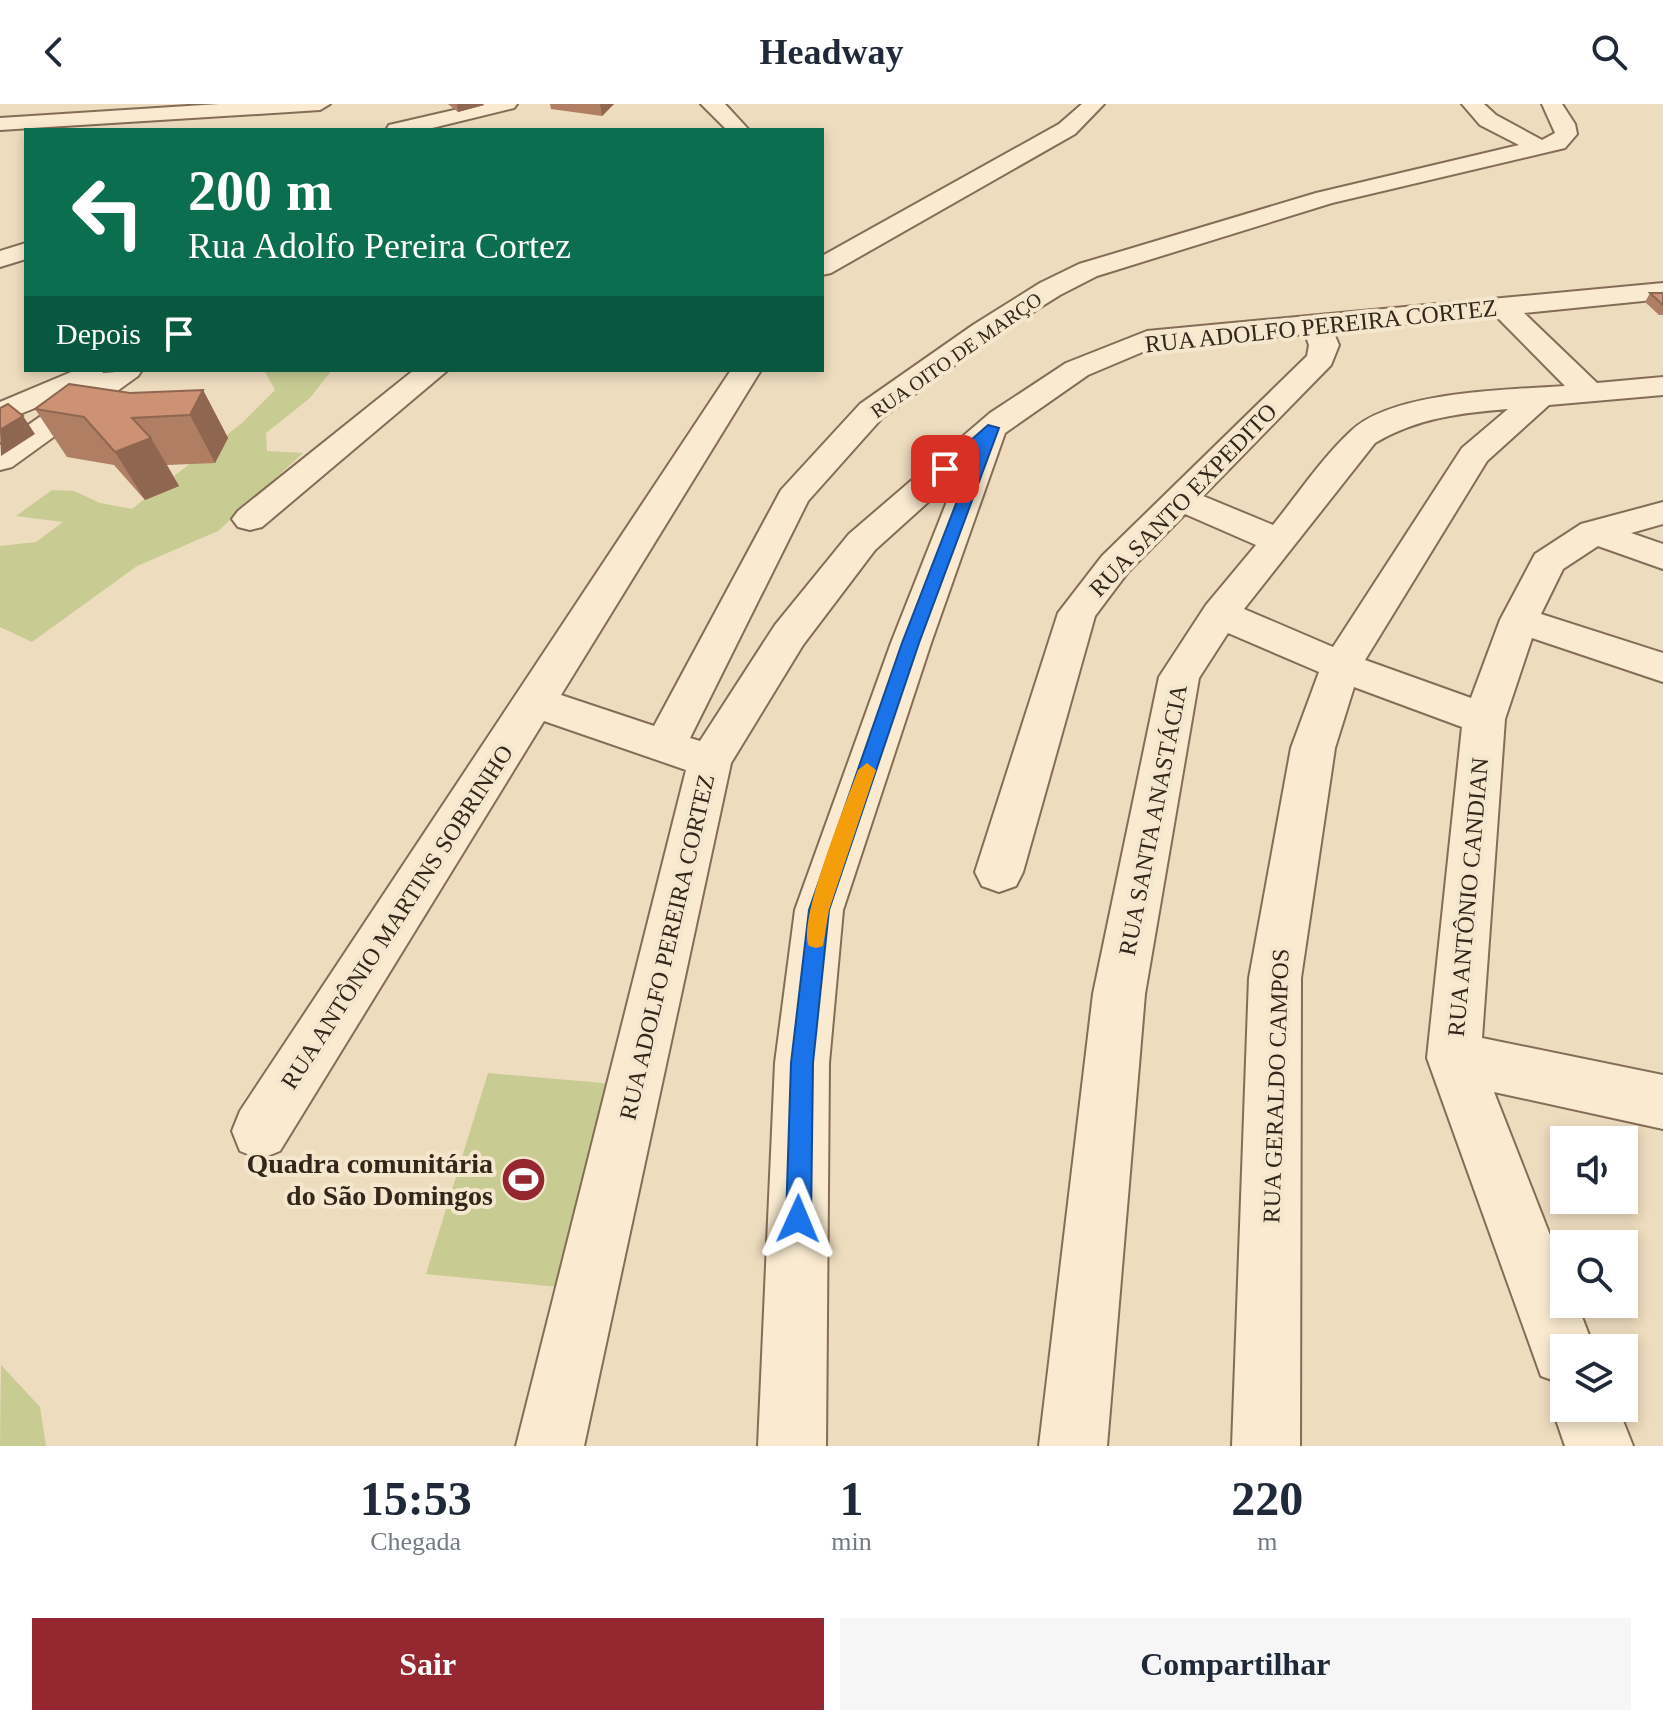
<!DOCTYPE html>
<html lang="pt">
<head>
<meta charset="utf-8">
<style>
  body { margin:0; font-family:Georgia,serif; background:#f6f6f7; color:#1f2937; height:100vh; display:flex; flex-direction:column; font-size:30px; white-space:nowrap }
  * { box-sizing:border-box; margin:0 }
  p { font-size:26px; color:#747a83 }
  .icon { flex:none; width:44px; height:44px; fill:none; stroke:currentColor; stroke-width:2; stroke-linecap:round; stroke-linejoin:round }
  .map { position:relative; height:1342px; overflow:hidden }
  .sheet { display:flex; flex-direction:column; background:#fff; flex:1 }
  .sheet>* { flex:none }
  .banner { position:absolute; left:24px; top:24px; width:800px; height:244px; border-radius:0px; box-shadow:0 4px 12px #0003; background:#0b6e4f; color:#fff; overflow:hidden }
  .fabs { position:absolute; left:1550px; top:1022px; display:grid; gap:16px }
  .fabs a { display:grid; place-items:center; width:88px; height:88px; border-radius:0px; background:#fff; box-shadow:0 4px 12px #0003; font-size:40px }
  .pin { position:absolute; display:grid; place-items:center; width:68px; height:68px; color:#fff; margin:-34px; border-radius:16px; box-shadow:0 4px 12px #0006 }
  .me { position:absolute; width:88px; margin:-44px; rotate:1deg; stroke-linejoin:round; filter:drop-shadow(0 0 6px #0008) }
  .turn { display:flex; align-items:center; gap:28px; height:168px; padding:0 32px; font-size:36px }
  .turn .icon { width:104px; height:104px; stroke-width:2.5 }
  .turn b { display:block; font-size:56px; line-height:68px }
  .then { display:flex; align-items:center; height:76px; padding:0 32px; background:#0003; gap:16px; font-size:30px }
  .eta { display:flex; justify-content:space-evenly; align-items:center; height:136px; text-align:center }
  .eta b { font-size:48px; font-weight:700; line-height:56px }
  .button { display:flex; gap:16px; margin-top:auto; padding:16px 32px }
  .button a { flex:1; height:92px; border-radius:0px; background:#94272f; color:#fff; font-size:32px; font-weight:700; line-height:92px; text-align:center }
  .button a+a { background:#f6f6f7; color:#1f2937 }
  header { display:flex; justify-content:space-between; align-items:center; height:104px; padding:0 32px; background:#fff; font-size:36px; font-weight:700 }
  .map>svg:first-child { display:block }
  .green { fill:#c8cb92 }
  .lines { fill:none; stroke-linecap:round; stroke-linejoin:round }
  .minor-casing { stroke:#856c57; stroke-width:4 }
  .minor { fill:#f9ead0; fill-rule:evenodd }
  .wall { fill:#af7e63 }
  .shaded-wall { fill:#8f6650 }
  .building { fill:#cc9273; stroke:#8f6650; stroke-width:2 }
  .route { fill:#1a73e8; stroke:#114b97; stroke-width:2 }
  .slow { fill:#f59e0b }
  .labels { text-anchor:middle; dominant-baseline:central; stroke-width:8; stroke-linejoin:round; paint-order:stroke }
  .far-street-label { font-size:20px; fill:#35261b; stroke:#f5e7cd }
  .street-label { font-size:24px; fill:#35261b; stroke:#f5e7cd }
  .near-poi-label { font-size:28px; font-weight:bold; fill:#35261b; stroke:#f5e7cd; text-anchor:end }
</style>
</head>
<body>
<header><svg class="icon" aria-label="back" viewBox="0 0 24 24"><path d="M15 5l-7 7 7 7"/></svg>Headway<svg class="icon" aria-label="search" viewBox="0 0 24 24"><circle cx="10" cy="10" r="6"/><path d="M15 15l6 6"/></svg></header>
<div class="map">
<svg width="1663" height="1342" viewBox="0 0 1663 1342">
  <rect width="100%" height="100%" fill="#eddcbe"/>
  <g class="green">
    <polygon points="264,266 332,266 310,294 266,329 267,347 303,349 218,427 137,462 32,538 0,523 0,442 36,438 63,418 16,412 52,386 74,387 100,399 132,405 242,319 275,286"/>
    <polygon points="488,969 614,980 568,1184 426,1170"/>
    <polygon points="1,1261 40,1303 46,1342 0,1342"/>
  </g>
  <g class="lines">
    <defs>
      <g id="minor">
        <polygon points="219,0 330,0 320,6 0,26 0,14"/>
        <polygon points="480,0 517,0 514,4 424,26 386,26 389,21"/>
        <polygon points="701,0 725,0 749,26 727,26"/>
        <polygon points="1082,0 1104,0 1075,30 831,169 822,171 822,152 1059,20"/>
        <path d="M1462,0h22l12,11 46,25 13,-7 -13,-29h20l13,20 2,10 -12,14 -233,55 -235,73 -37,19 -67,42 -111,81 -74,83 -118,237 10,3 75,-116 74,-91 141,-121 76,-50 81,-32 516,-48v16l-139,14 73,70 66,-6v18l-114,10 -62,56 -122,199 106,38 29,-78 35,-66 46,-30 82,-22v22l-32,9 32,11v25l-65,-23 -35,23 -22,45 122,39v29l-131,-44 -27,81 -23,319 181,37v54l-169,-37 70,179v33h13l17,44h-30v60h54l15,38h-68l-13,-38 11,-24 -22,-8 -114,-318 35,-331 -108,-40 -19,61 -34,230 -1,468h-68l17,-468 42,-230 28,-76 -91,-39 -29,45 -54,316 -38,452h-68l54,-452 66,-317 47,-72 50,-60 -71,-31 -57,58 -33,44 -72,256 -7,14 -17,6 -17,-6 -7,-14 83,-259 44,-57 205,-200 2,-11 -4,-11 -153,14 -64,27 -83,58 -74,210 -88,267 -14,153 -3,383h-68l17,-383 20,-153 96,-267 66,-167 -82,74 -72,95 -72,118 -147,683h-68l170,-676 -142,-49 -264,430 -20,8 -20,-8 -8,-20 8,-20 491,-741h30l-200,325 93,31 127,-236 79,-86 113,-79 67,-42 39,-19 237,-71 203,-48 -39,-20zM1495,211l70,71c-56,4 -172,5 -214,45 -29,27 -53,63 -78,94l-70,-29 128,-131 8,-20 -6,-14zM1508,305l-46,39 -129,199 -89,-38 131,-166c42,-25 85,-30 133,-34z"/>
        <polygon points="26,139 26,155 0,163 0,147"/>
        <polygon points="76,266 102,266 103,269 142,266 138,272 12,363 0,366 0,341 75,288 0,318 0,298"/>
        <polygon points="414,266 448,266 262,423 250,426 238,423 232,415 238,407"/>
      </g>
    </defs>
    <use href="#minor" class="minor-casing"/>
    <use href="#minor" class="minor"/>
  </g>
  <g class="wall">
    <polygon points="448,0 483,0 484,1 458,8"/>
    <polygon points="550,0 614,0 602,12 551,5"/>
    <polygon points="1650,189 1663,189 1663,211 1659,211 1645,198"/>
    <polygon points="203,286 228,334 215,359 167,361 179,382 145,396 114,361 67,353 35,305 130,289"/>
  </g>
  <g class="shaded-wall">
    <polygon points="457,0 483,0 484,1 458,8"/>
    <polygon points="600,0 614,0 602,12"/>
    <polygon points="203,286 228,334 215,359 190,311"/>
    <polygon points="23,312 35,330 1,352 0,326"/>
    <polygon points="151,334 179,382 145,396 115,348"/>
  </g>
  <g class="building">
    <polygon points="1650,189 1663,189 1663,201"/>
    <polygon points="69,280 130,289 203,286 190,311 132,314 151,334 115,348 84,313 35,305"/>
    <polygon points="8,300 23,312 0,326 0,304"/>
  </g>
  <polygon class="route" points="988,321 999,324 919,539 829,806 813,959 811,1115 807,1124 798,1128 790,1124 786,1115 791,959 809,806 902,539 978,343 950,368 938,365"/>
  <path class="slow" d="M867,659l9,7 -47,140 -6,36 -7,2 -7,-2c-12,-25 38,-145 49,-176z"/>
  <defs>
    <symbol id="stadium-disc" viewBox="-11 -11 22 22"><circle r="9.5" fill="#94272f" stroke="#f5e7cd"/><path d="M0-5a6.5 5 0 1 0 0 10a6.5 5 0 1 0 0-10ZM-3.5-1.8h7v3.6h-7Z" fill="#fff"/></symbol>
  </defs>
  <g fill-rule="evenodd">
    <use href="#stadium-disc" x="498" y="1050" width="51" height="51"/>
  </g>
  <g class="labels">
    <g class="far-street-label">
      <text transform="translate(956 251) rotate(-35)">RUA OITO DE MARÇO</text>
    </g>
    <g class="street-label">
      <text transform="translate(1321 222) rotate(-6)">RUA ADOLFO PEREIRA CORTEZ</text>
      <text transform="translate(1183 396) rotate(-46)">RUA SANTO EXPEDITO</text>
      <text transform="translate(1153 716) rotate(-79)">RUA SANTA ANASTÁCIA</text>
      <text transform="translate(1468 793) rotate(-85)">RUA ANTÔNIO CANDIAN</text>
      <text transform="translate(397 813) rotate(-57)">RUA ANTÔNIO MARTINS SOBRINHO</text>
      <text transform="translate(667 843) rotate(-77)">RUA ADOLFO PEREIRA CORTEZ</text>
      <text transform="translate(1276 982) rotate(-88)">RUA GERALDO CAMPOS</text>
    </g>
    <g class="near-poi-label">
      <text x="493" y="1059">Quadra comunitária<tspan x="493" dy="32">do São Domingos</tspan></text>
    </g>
  </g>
</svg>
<div class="fabs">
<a><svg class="icon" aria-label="sound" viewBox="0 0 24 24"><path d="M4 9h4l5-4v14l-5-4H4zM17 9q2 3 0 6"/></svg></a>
<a><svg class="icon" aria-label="search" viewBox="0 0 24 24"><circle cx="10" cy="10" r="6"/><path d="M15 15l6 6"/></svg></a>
<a><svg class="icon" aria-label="layers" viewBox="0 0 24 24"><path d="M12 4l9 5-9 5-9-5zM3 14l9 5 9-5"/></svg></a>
</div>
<div class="pin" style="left:945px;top:365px;background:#d93025"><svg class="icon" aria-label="arrive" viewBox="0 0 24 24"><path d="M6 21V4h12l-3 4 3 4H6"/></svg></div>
<svg class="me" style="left:798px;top:1115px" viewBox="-20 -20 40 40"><path d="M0-17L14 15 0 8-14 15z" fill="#1a73e8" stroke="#fff" stroke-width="4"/></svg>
<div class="banner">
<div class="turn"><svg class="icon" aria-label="left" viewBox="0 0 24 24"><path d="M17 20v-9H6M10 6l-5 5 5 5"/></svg><div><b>200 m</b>Rua Adolfo Pereira Cortez</div></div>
<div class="then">Depois<svg class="icon" aria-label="arrive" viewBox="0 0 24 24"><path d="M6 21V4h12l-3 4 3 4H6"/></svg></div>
</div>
</div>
<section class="sheet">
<div class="eta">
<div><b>15:53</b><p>Chegada</p></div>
<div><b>1</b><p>min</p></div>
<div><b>220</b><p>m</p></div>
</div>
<div class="button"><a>Sair</a><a>Compartilhar</a></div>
</section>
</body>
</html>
